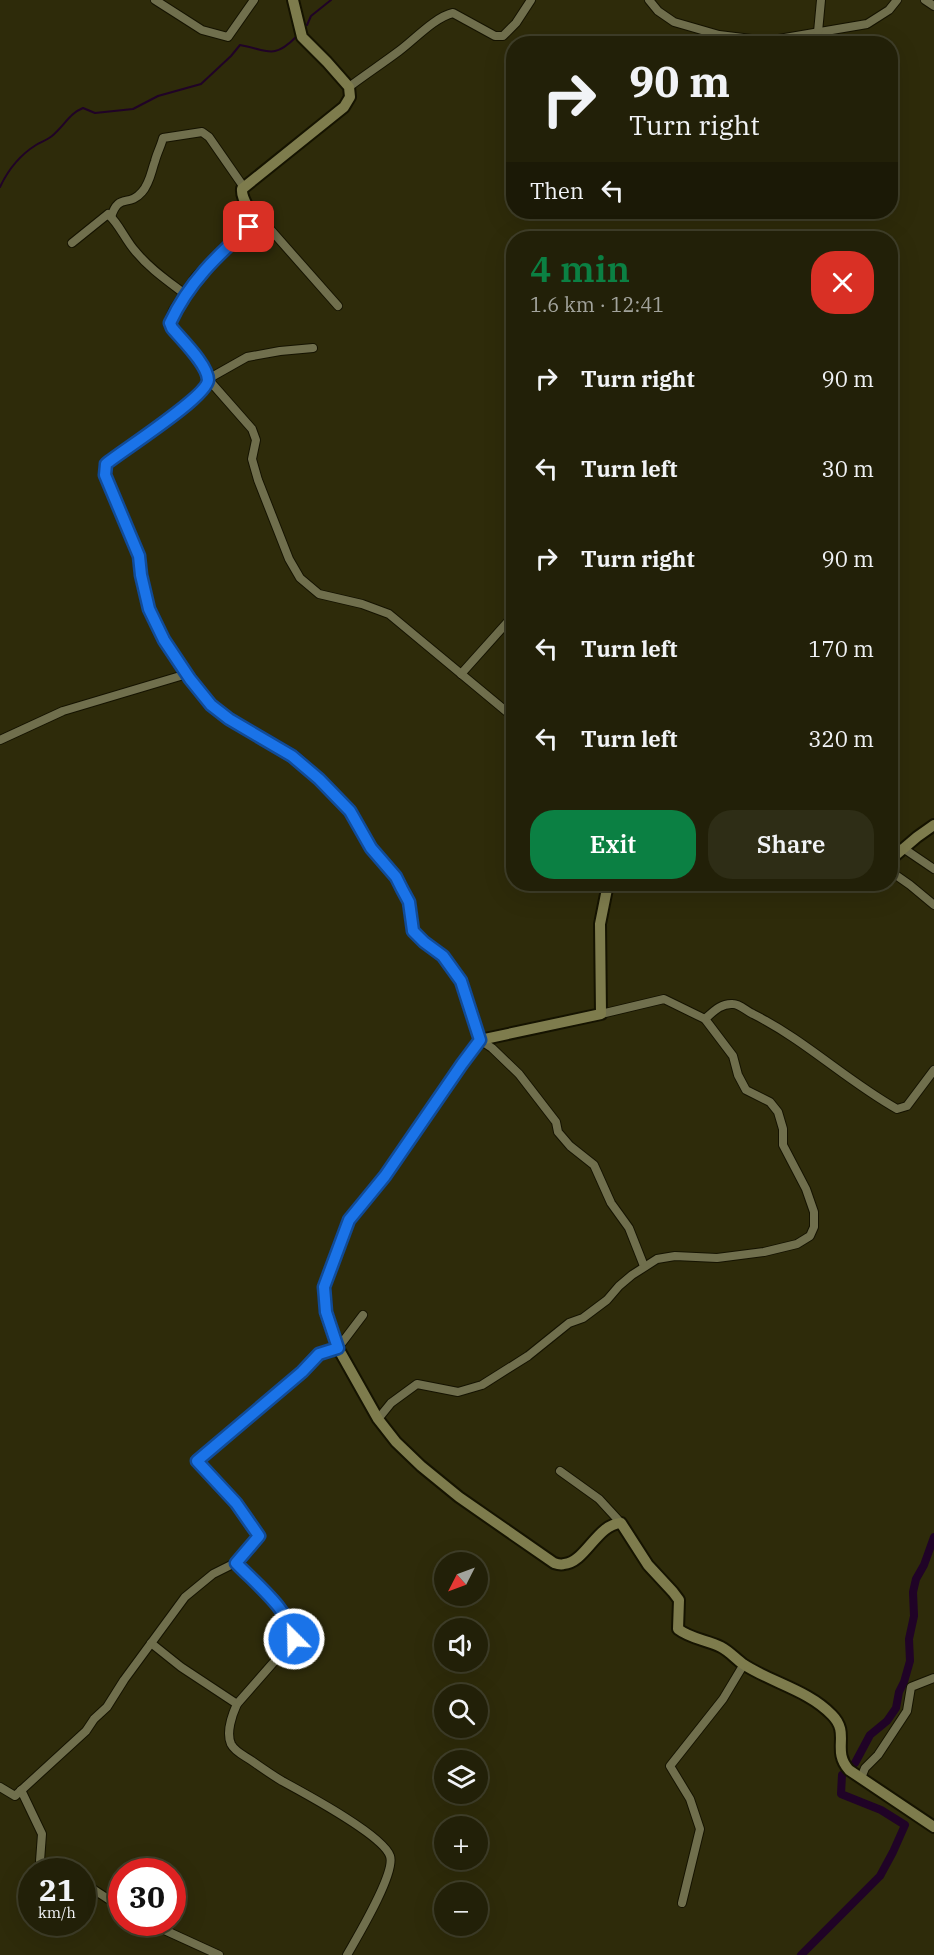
<!DOCTYPE html>
<html lang="en">
<head>
<meta charset="utf-8">
<style>
  body { margin:0; font-family:"IBM Plex Serif",serif; background:#2e2d16; color:#f1f3f6; height:100vh; display:flex; flex-direction:column; font-size:22px; white-space:nowrap }
  * { box-sizing:border-box; margin:0 }
  p { font-size:20px; color:#a2a39c }
  .icon { flex:none; width:33px; height:33px; fill:none; stroke:currentColor; stroke-width:2; stroke-linecap:round; stroke-linejoin:round }
  .map { position:relative; flex:1; overflow:hidden }
  .sheet { position:absolute; left:506px; top:231px; width:392px; height:660px; display:flex; flex-direction:column; background:#222008; border-radius:24px; box-shadow:0 6px 24px #0002,0 0 0 2px #3f3e29 }
  .sheet>* { flex:none }
  .hud { position:absolute; left:506px; top:36px; width:392px; height:183px; border-radius:24px; box-shadow:0 6px 24px #0002,0 0 0 2px #3f3e29; background:#222008; color:#f1f3f6; overflow:hidden }
  .needle { width:39px; rotate:228deg }
  .controls { position:absolute; left:434px; top:1552px; display:grid; gap:12px }
  .controls a { display:grid; place-items:center; width:54px; height:54px; border-radius:50%; background:#222008; box-shadow:0 6px 24px #0002,0 0 0 2px #3f3e29; font-size:30px }
  .speed { position:absolute; left:18px; top:1858px; display:flex; gap:12px; font-size:30px; font-weight:700; text-align:center }
  .speed>* { display:grid; place-content:center; width:78px; height:78px; border-radius:50%; background:#222008; box-shadow:0 6px 24px #0002,0 0 0 2px #3f3e29; line-height:1 }
  .speed small { font-size:15px; font-weight:400 }
  .speed .limit { border:9px solid #d22; background:#fff; color:#111 }
  .pin { position:absolute; display:grid; place-items:center; width:51px; height:51px; color:#fff; margin:-26px; border-radius:12px; box-shadow:0 3px 9px #0006 }
  .me { position:absolute; width:66px; margin:-33px; rotate:337deg; stroke-linejoin:round; filter:drop-shadow(0 0 4px #0008) }
  .turn { display:flex; align-items:center; gap:21px; height:126px; padding:0 24px; font-size:27px }
  .turn .icon { width:78px; height:78px; stroke-width:2.5 }
  .turn b { display:block; font-size:42px; line-height:51px }
  .then { display:flex; align-items:center; height:57px; padding:0 24px; background:#0003; gap:12px; font-size:22px }
  .round { display:grid; place-items:center; flex:none; width:63px; height:63px; border-radius:24px; background:#2e2d16 }
  .overview { display:flex; align-items:center; justify-content:space-between; height:102px; padding:0 24px }
  h1 { font-size:36px; font-weight:600; line-height:45px; color:#0b8043 }
  .cta { display:flex; gap:12px; margin-top:auto; padding:12px 24px }
  .cta a { flex:1; height:69px; border-radius:24px; background:#0b8043; color:#fff; font-size:24px; font-weight:600; line-height:69px; text-align:center }
  .cta a+a { background:#2e2d16; color:#f1f3f6 }
  ul { padding:0; list-style:none }
  li { display:flex; align-items:center; gap:18px; height:90px; padding:0 24px }
  li div { flex:1 }
  li b { display:block; font-size:22px }
  li em { font-style:normal }
  .map>svg:first-child { display:block }
  .lines { fill:none; stroke-linecap:round; stroke-linejoin:round }
  .stream { stroke:#200327; stroke-width:2 }
  .canal { stroke:#200327; stroke-width:8 }
  .street-casing { stroke:#151300; stroke-width:10 }
  .secondary-casing { stroke:#151300; stroke-width:14 }
  .street { stroke:#706f4d; stroke-width:8 }
  .secondary { stroke:#7e7c4d; stroke-width:10 }
  .route-casing { stroke:#114b97; stroke-width:15 }
  .route { stroke:#1a73e8; stroke-width:10 }
</style>
</head>
<body>
<div class="map">
<svg width="934" height="1955" viewBox="0 0 934 1955">
  <rect width="100%" height="100%" fill="#2e2b0a"/>
  <g class="lines">
    <g class="stream">
      <polyline points="307,25 311,16 331,0"/>
      <path d="M0,187c8,-17 20,-32 36,-42 5,-3 11,-5 16,-9 12,-10 18,-23 31,-28l12,5 38,-4 25,-13 43,-12 30,-28 9,-11c28,5 33,15 56,-8"/>
    </g>
    <g class="canal">
      <polyline points="852,1766 855,1763 870,1735 887,1721 896,1708 899,1692 904,1682 910,1661 909,1639 914,1616 913,1592 916,1579 924,1565 934,1537"/>
      <polyline points="801,1955 880,1876 893,1852 905,1825 881,1810 841,1794 842,1775"/>
    </g>
    <defs>
      <g id="street">
        <polyline points="155,0 202,30 228,37 254,0"/>
        <polyline points="649,0 658,11 674,22 719,35 767,41 867,24 889,10 897,0"/>
        <polyline points="925,0 934,6"/>
        <polyline points="818,32 821,0"/>
        <path d="M349,87c16,-12 34,-24 50,-36 15,-11 36,-34 54,-38l42,23h8l13,-13 15,-23"/>
        <polyline points="252,212 270,229 338,306"/>
        <path d="M111,217c8,-25 17,-9 31,-25 8,-9 9,-20 13,-31 2,-8 6,-15 8,-23l39,-6 7,5 34,49"/>
        <path d="M72,243l36,-29c12,11 17,26 28,38 14,17 32,29 50,43"/>
        <polyline points="313,348 280,351 247,357 208,379 252,429 256,440 252,459 258,480 289,559 300,578 319,594 362,604 389,614 513,717"/>
        <polyline points="461,674 513,616"/>
        <polyline points="0,740 63,711 187,674"/>
        <polyline points="903,848 934,869"/>
        <polyline points="890,871 910,885 934,905"/>
        <polyline points="601,1014 664,999 705,1019"/>
        <polyline points="480,1040 492,1048 519,1074 556,1122 558,1132 570,1146 594,1165 611,1203 629,1228 644,1266"/>
        <path d="M378,1419l13,-16 26,-19 41,8 24,-7 46,-29 41,-33 14,-5 24,-18 12,-14 13,-11 25,-16 18,-3 42,2 47,-6 33,-8 13,-8 4,-9v-15l-8,-23 -23,-44v-16l-5,-17 -8,-10 -24,-12 -8,-15 -5,-19 -28,-37c8,-7 16,-16 28,-15 7,0 13,7 20,10 52,26 94,67 144,95l10,-3 27,-36"/>
        <polyline points="560,1471 599,1499 621,1523"/>
        <path d="M235,1563c20,20 55,47 59,76l-57,65c-5,11 -11,29 -6,40 4,8 14,12 21,17 10,7 20,14 30,20 22,12 101,54 108,75 6,17 -34,83 -43,99"/>
        <polyline points="151,1643 181,1667 237,1704"/>
        <polyline points="861,1778 865,1768 878,1755 907,1711 911,1687 934,1678"/>
        <polyline points="0,1787 15,1796 86,1731 94,1719 107,1707 124,1680 185,1597 213,1574 235,1563 259,1536 236,1503 197,1461 302,1372 319,1354 338,1348 363,1315"/>
        <polyline points="21,1790 42,1834 40,1861 61,1872"/>
        <polyline points="82,1882 122,1908"/>
        <polyline points="682,1903 700,1829 690,1799 670,1766 723,1699 744,1664"/>
        <polyline points="149,1923 219,1955"/>
      </g>
      <g id="secondary">
        <path d="M293,0l9,37 25,25 22,25 1,10 -6,10 -102,82c-1,11 9,20 12,31l-57,58 -22,33 -5,12 2,5c9,11 36,37 36,52 -1,17 -85,70 -102,84l-1,11 34,81 2,19 8,34 15,31 26,39 21,26 18,14 64,37 26,23 31,32 21,37 25,29 13,25 4,29 11,11 19,14 18,25 19,59"/>
        <polyline points="890,860 917,837 934,825"/>
        <path d="M608,884l-8,40 1,90 -121,26 -18,24 -77,112 -36,44 -25,67 2,25 12,36 40,71 18,23 25,24 38,31 95,66c3,1 7,2 10,1 21,-1 33,-40 57,-41l27,42 25,27 6,8 -1,29c13,10 29,11 43,18 8,4 15,12 22,17 29,19 65,26 89,51 19,19 -1,35 17,55l85,57"/>
      </g>
    </defs>
    <use href="#street" class="street-casing"/>
    <use href="#secondary" class="secondary-casing"/>
    <use href="#street" class="street"/>
    <use href="#secondary" class="secondary"/>
  </g>
  <g class="lines">
    <defs>
      <path id="route" d="M249,227c-32,29 -60,55 -79,96l2,5c9,11 36,37 36,52 -1,17 -85,70 -102,84l-1,11 34,81 2,19 8,34 15,31 26,39 21,26 18,14 63,37 27,23 31,32 21,37 25,29 6,12 7,13 4,29 11,11 19,14 18,25 19,59 -18,24 -77,112 -36,44 -25,67 2,25 12,36 -19,6 -17,18 -105,89 39,42 23,33 -23,27c19,20 55,48 58,76"/>
    </defs>
    <use href="#route" class="route-casing"/>
    <use href="#route" class="route"/>
  </g>
</svg>
<div class="controls">
<a><svg class="needle" viewBox="-14 -14 28 28"><path d="M0-13l5 13h-10z" fill="#e53935"/><path d="M0 13l5-13h-10z" fill="#a2a39c"/></svg></a>
<a><svg class="icon" aria-label="sound" viewBox="0 0 24 24"><path d="M4 9h4l5-4v14l-5-4H4zM17 9q2 3 0 6"/></svg></a>
<a><svg class="icon" aria-label="search" viewBox="0 0 24 24"><circle cx="10" cy="10" r="6"/><path d="M15 15l6 6"/></svg></a>
<a><svg class="icon" aria-label="layers" viewBox="0 0 24 24"><path d="M12 4l9 5-9 5-9-5zM3 14l9 5 9-5"/></svg></a>
<a>+</a>
<a>−</a>
</div>
<div class="speed"><div>21<small>km/h</small></div><div class="limit">30</div></div>
<div class="pin" style="left:249px;top:227px;background:#d93025"><svg class="icon" aria-label="arrive" viewBox="0 0 24 24"><path d="M6 21V4h12l-3 4 3 4H6"/></svg></div>
<svg class="me" style="left:294px;top:1639px" viewBox="-20 -20 40 40"><circle r="17" fill="#1a73e8" stroke="#fff" stroke-width="3"/><path d="M0-11L8 9 0 5-8 9z" fill="#fff"/></svg>
<div class="hud">
<div class="turn"><svg class="icon" aria-label="right" viewBox="0 0 24 24"><path d="M7 20v-9h11M14 6l5 5-5 5"/></svg><div><b>90 m</b>Turn right</div></div>
<div class="then">Then<svg class="icon" aria-label="left" viewBox="0 0 24 24"><path d="M17 20v-9H6M10 6l-5 5 5 5"/></svg></div>
</div>
<section class="sheet">
<div class="overview"><div><h1>4 min</h1><p>1.6 km · 12:41</p></div><a class="round" style="background:#d93025;color:#fff"><svg class="icon" aria-label="close" viewBox="0 0 24 24"><path d="M6 6l12 12M18 6L6 18"/></svg></a></div>
<ul>
<li><svg class="icon" aria-label="right" viewBox="0 0 24 24"><path d="M7 20v-9h11M14 6l5 5-5 5"/></svg><div><b>Turn right</b></div><em>90 m</em></li>
<li><svg class="icon" aria-label="left" viewBox="0 0 24 24"><path d="M17 20v-9H6M10 6l-5 5 5 5"/></svg><div><b>Turn left</b></div><em>30 m</em></li>
<li><svg class="icon" aria-label="right" viewBox="0 0 24 24"><path d="M7 20v-9h11M14 6l5 5-5 5"/></svg><div><b>Turn right</b></div><em>90 m</em></li>
<li><svg class="icon" aria-label="left" viewBox="0 0 24 24"><path d="M17 20v-9H6M10 6l-5 5 5 5"/></svg><div><b>Turn left</b></div><em>170 m</em></li>
<li><svg class="icon" aria-label="left" viewBox="0 0 24 24"><path d="M17 20v-9H6M10 6l-5 5 5 5"/></svg><div><b>Turn left</b></div><em>320 m</em></li>
</ul>
<div class="cta"><a>Exit</a><a>Share</a></div>
</section>
</div>
</body>
</html>
